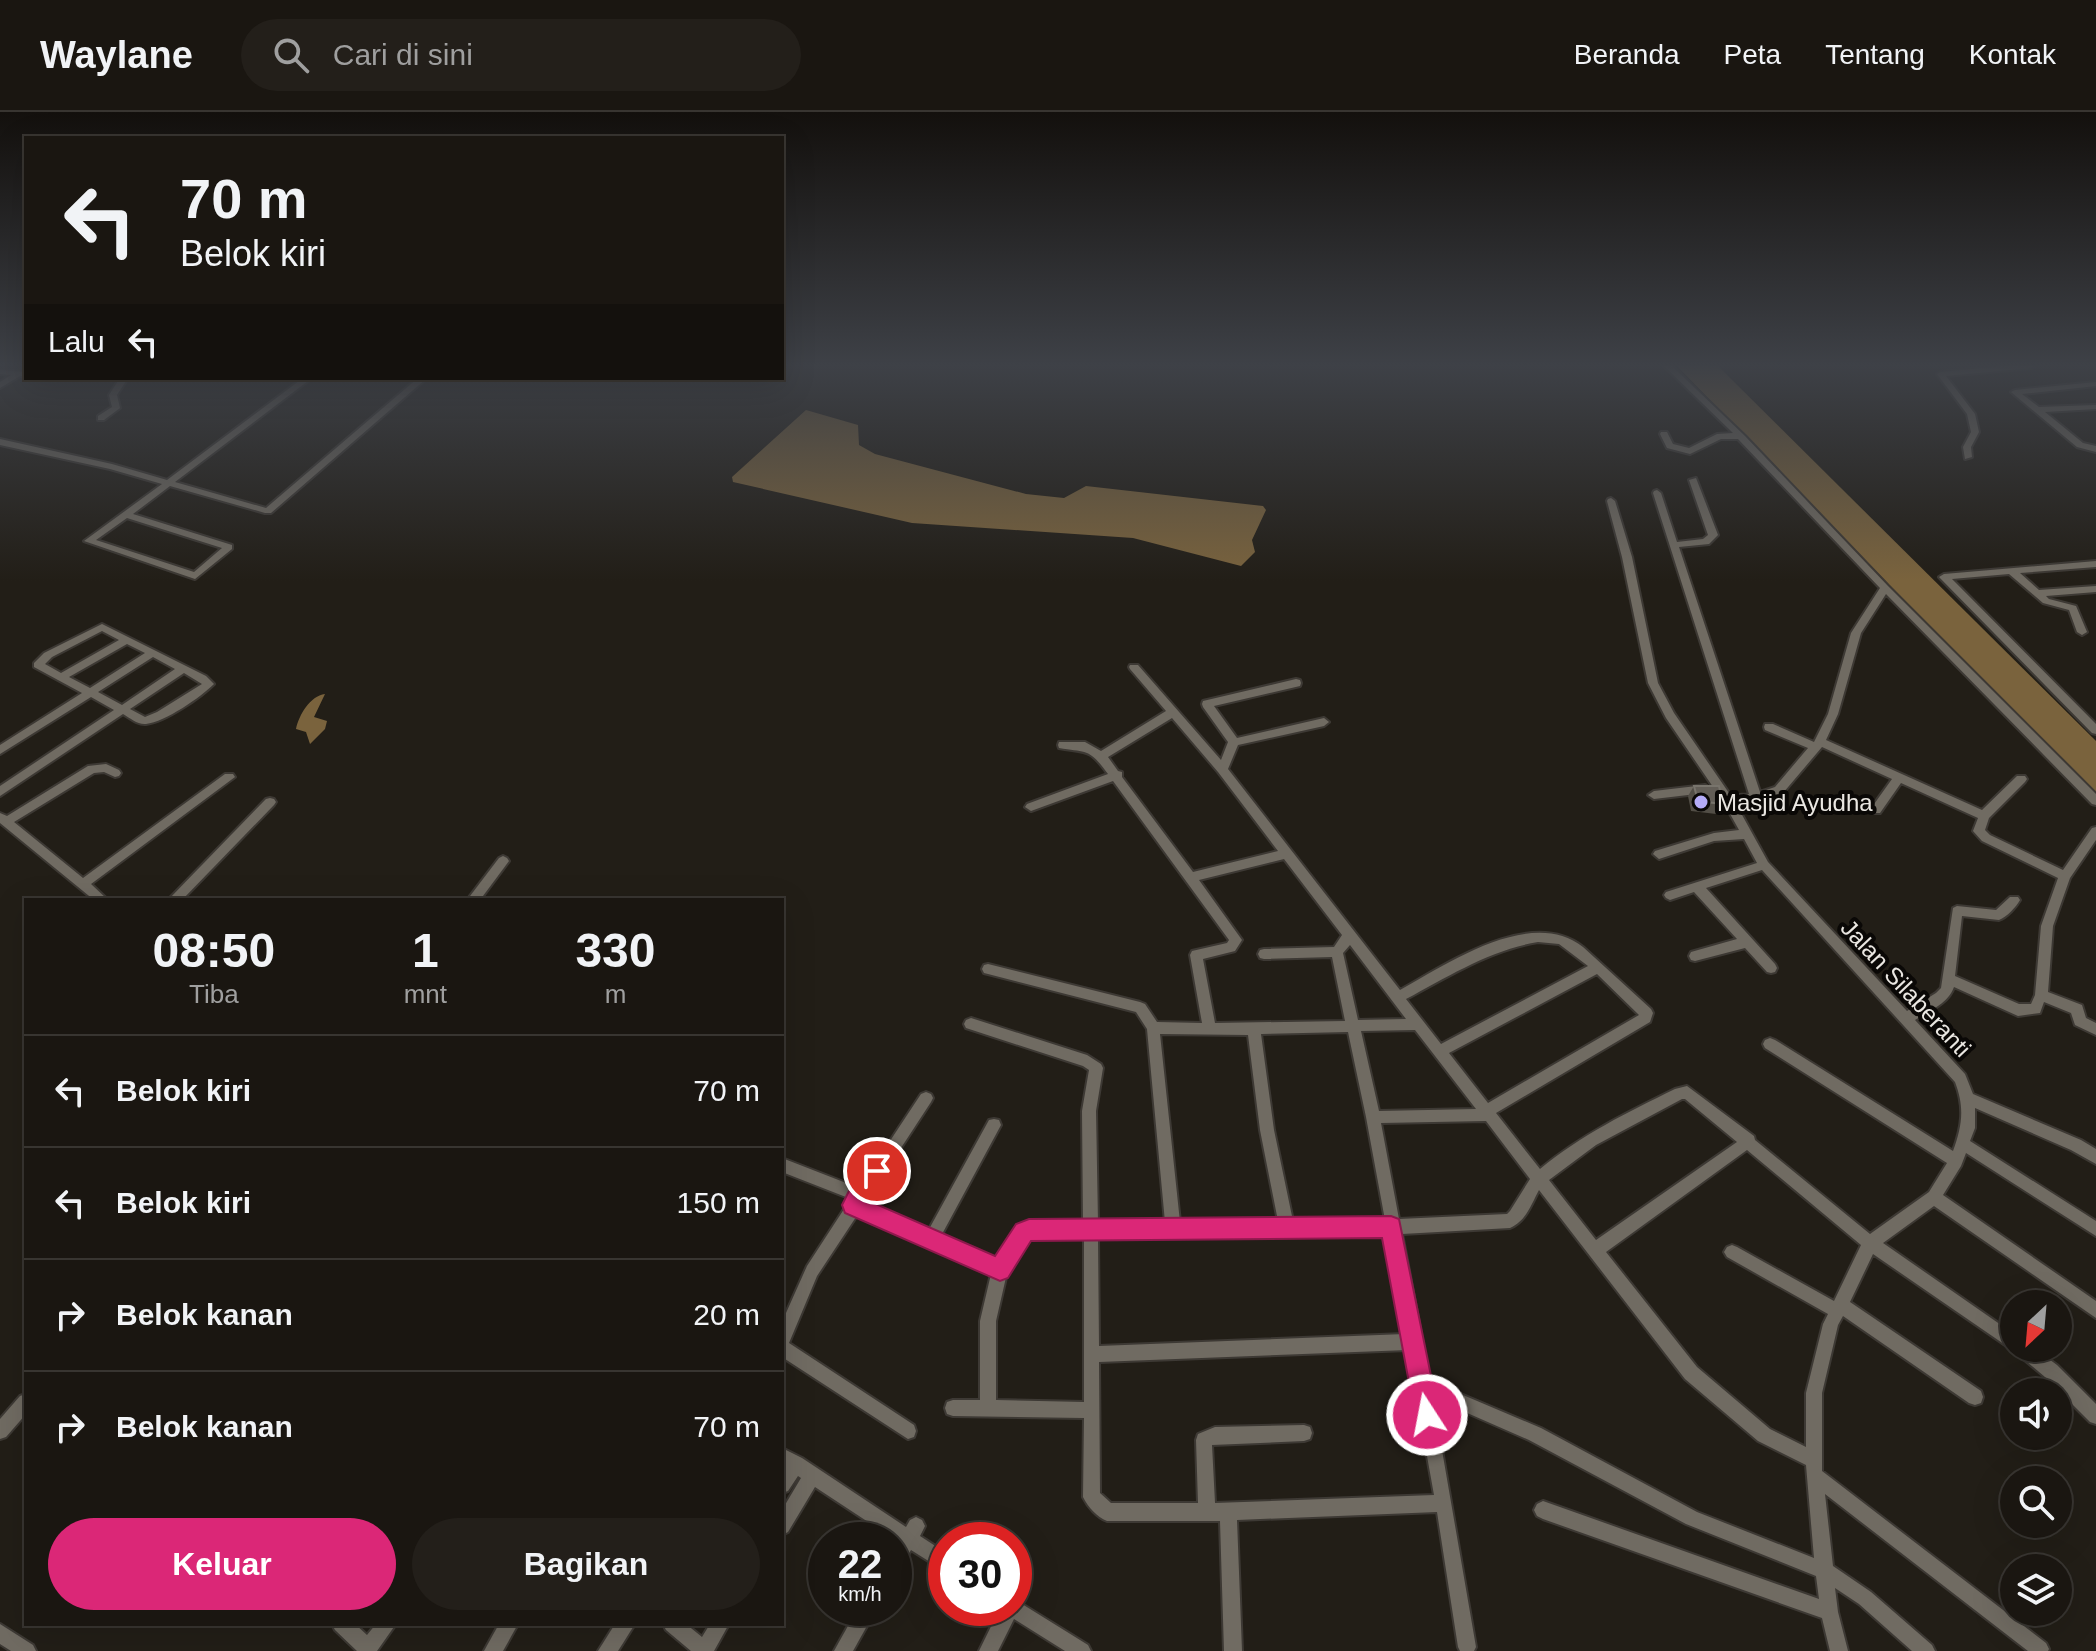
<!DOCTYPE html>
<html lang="id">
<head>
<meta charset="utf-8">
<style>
  body { margin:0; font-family:Arial,sans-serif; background:#231f1a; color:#f1f3f6; height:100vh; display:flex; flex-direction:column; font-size:30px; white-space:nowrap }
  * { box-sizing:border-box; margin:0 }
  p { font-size:26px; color:#9f9f9f }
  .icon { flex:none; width:44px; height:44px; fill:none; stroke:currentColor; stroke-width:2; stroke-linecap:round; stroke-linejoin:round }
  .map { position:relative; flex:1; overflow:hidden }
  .panel { position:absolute; left:24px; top:786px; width:760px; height:728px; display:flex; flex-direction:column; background:#1a1611; border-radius:0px; box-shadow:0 8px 32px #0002,0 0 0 2px #383531 }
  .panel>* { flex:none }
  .top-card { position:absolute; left:24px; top:24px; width:760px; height:244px; border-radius:0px; box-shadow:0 8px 32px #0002,0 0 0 2px #383531; background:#1a1611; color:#f1f3f6; overflow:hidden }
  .needle { width:52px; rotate:206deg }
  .buttons { position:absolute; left:2000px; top:1178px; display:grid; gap:16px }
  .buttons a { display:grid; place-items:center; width:72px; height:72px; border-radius:50%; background:#1a1611; box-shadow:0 8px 32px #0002,0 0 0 2px #383531; font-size:40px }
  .speed { position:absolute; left:808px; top:1410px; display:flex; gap:16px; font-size:40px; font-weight:700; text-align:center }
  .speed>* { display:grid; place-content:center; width:104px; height:104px; border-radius:50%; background:#1a1611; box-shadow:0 8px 32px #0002,0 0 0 2px #383531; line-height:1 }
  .speed small { font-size:20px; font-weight:400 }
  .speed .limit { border:12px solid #d22; background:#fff; color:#111 }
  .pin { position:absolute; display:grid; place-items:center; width:68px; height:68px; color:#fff; margin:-34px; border:4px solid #fff; border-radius:50%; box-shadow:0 2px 8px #0007 }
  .me { position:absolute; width:88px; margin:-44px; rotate:349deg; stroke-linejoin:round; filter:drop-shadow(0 0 6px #0008) }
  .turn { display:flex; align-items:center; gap:28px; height:168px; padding:0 24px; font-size:36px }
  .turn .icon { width:104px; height:104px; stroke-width:2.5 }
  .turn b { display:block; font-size:56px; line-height:68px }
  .then { display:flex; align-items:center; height:76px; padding:0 24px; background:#0003; gap:16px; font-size:30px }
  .eta { display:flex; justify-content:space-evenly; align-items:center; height:136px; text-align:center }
  .eta b { font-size:48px; font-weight:700; line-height:56px }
  .cta { display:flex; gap:16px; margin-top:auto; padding:16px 24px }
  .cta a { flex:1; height:92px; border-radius:48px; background:#db2777; color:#fff; font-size:32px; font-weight:700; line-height:92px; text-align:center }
  .cta a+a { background:#231f1a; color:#f1f3f6 }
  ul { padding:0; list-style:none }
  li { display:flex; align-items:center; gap:24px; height:112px; padding:0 24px; border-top:2px solid #383531 }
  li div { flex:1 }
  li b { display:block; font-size:30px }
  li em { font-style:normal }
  header { display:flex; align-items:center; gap:48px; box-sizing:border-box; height:112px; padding:0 40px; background:#1a1611; border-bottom:2px solid #383531 }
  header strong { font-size:38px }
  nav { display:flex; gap:44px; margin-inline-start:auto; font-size:28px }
  .search { width:560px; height:72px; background:#231f1a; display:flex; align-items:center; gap:20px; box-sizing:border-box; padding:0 28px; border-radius:44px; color:#9f9f9f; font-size:30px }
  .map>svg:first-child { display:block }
  .water { fill:#7a633d }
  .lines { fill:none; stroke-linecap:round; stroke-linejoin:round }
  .minor-casing { stroke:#3d3934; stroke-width:4 }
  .minor { fill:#706b62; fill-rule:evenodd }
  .wall { fill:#524e46 }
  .building { fill:#635e57; stroke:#78746c; stroke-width:2 }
  .route { fill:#db2777; stroke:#8e194d; stroke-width:2 }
  .poi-dot { fill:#b5acf8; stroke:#0a0806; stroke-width:3 }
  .labels { text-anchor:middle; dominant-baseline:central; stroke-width:8; stroke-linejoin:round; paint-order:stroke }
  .poi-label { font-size:24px; fill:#eae7e2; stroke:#0a0806; text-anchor:start }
  .street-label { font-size:24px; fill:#eae7e2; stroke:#0a0806 }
</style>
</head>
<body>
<header>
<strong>Waylane</strong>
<div class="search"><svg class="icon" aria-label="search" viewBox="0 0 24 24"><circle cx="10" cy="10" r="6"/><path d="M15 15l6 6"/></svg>Cari di sini</div>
<nav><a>Beranda</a><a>Peta</a><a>Tentang</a><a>Kontak</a></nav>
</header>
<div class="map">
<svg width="2096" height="1539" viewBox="0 0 2096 1539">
  <rect width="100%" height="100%" fill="#221e17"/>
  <g class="water">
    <polygon points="1677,254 1718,254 2096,629 2096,686"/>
    <polygon points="806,298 858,313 859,333 875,342 1026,382 1064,386 1086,374 1263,394 1266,398 1252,428 1255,440 1241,454 1133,426 912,411 733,370 732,365"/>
    <path d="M325,582l-11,23 13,4 -2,8 -15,15 -4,-12 -10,-3c3,-14 14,-33 29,-35z"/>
  </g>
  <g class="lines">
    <defs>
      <g id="minor">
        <path d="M1664,254h8l73,70 143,150 208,208v11l-4,-1 -206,-210 -25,39 -23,81 -12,26 156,70 35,-34h8l2,3 -2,3 -36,36 -4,12 5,5 73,35 29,-42 4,-1v13l-26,38 -17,48 -5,66 34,13 4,13 10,5v12l-21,-10 -4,-12 -27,-11 -4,11 -22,3 -64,-29c-6,17 -25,24 -39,33l50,54 8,20 108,46 15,9v15l-25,-14 -96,-42v20l-5,13 126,80v15l-130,-83 -5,13 -18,29 153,106v17l-162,-112 -51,37 131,91v14h20l23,17 39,39v20l-6,-2 -45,-45 -31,-26 -141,-97 -23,48 131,89 2,6 -2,6 -6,2 -6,-2 -126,-87 -5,9 -16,68v78l224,172 3,6 -1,2h-20l-203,-157 8,72 38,26 61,53 3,6h-23l-53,-47 -24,-16 3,24 10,39h-18l-8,-33 -279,-99 -6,-3 -3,-6 3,-6 6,-3 276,98 -3,-23 -130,-52 -157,-84 -96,-42 43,249 -2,4h-14l-2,-4 -21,-135 -200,8 5,131h-18l-4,-130h-113c-10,-4 -19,-14 -24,-24l1,-79 -131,-2 -6,-2 -2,-6 2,-6 6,-2h27v-79l11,-47 -133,-60 -41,62 -28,67 125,82 2,6 -2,6 -6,2 -126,-82v-35l25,-56 39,-60 2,-6 3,-1 -69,-27v-14l77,30 62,-94 5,-2 5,2 2,4 -2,4 -66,101 63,28 61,-111 5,-1 5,1 2,5 -60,111 56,25 22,-34 5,-2 59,-2 -1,-112 7,-41 -6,-4 -117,-38 -2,-4 2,-4 5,-2 116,37 14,9 2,4 -7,43 2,112 67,-1 -18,-193 -11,-17 -148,-38 -4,-1 -2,-4 2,-4 4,-1 152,38 5,2 12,18 45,1 -12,-68 2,-4 35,-8 2,-3 -116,-159 -82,30 -6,-4 2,-3 81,-30c-19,-26 -20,-21 -49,-26l-1,-3 1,-3h26l16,9 65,-40 -36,-42 -1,-2 1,-2h8l83,95 7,-18 -25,-35 -1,-3 1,-3 93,-22 4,1 1,3 -1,3 -86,20 23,32 87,-20 5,4 -5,4 -86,19 -10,24 172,221c47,-26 131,-84 183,-43l68,62 2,4 -3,9 -154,91 44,56c41,-34 88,-57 135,-80l12,-3 67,50 1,4 115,94 59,-42 18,-29 -182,-115 -2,-4 2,-4 5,-2 5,2 178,111c9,-25 12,-43 2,-69l-193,-212 -56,18 69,76 2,4 -2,4 -4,1 -4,-1 -22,-24 -50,13 -4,-1 -2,-4 2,-4 46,-13 -43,-47 -24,8 -4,-2 -2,-3 2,-3 91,-29 -13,-24 -30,2 -55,18 -6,-5 2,-3 59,-18 25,-3 -15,-27 -58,-85 -18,-35 -26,-126 -15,-56 1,-2 3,-1 4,3 17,56 26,126 16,30 57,83 18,-2 -96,-301 1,-2 3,-1 4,3 16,49 26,-3 5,-4 -19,-55 7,-2 22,57 -9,9 -30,3 81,245 15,-5 33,-39 -43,-18 -1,-3 1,-3h8l41,18 14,-28 23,-81 29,-45 -142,-149h-17l-31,15 -23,-6 -7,-14 1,-2h6l6,12 16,4 28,-14 16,-1zM1172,606l46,54 60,79 -85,21 -71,-95v-5l-4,-1 -10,-14zM1822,635l70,32 -20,28 -2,3 2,3h8l21,-30 77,35 -5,13 9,10 76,37 -17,48 -6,69 -4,9h-12l-64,-28 7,-60 37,4c8,-3 17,-13 21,-20l-2,-3h-8l-14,13 -39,-4 -4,2 -12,80 -5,5 -29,18 -139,-149 -32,-58 20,-2 27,-9zM1284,747l58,76 -8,12 -70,2 -4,1 -2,4 2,4 4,1 68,-2 13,64 -130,2 -12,-64 32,-8 7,-11 -43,-60zM1538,830l21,2 29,22 -147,78 -35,-45c43,-23 84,-49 132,-57zM1350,833l56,74 -48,1 -15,-67zM1597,862l42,41 -151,88 -39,-50zM1415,918l61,79 -97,2 -18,-80zM1348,920l18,85 19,103 -92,1 -19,-91 -13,-96zM1160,922l88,1 12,95 18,91 -98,1zM1682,987h3l52,43 -141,98 -47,-60 47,-35zM1486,1009l44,58 -20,32 -3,3 -108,5 -18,-96zM1747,1038l114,95 -27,56 -97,-54 -5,-2 -5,2 -3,5 3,5 101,57 -5,10 -17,69v54l-36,-18 -73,-62 -91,-115zM1539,1078l146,189 73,62 48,24 8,93 -117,-46 -156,-84 -111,-47 -28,-147 108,-6c16,-7 21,-23 29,-38zM1387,1122l18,100 -306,12 -1,-109zM1084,1125v165l-88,-2v-79l11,-48 21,-34zM1408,1238l26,145 -219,8 -3,-58 92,-4 6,-2 2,-6 -2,-6 -6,-2 -89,2 -17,7 -2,6 2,63h-87l-11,-10 -1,-131z"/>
        <polygon points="2005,254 2035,254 2031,256 1946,264 1975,302 1979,320 1971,335 1972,345 1965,347 1963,335 1971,320 1967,302 1937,262 1941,260"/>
        <polygon points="0,258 26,260 26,264 20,264 0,276 0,270 11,263 0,262"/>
        <polygon points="120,266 128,266 117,283 120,296 104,308 98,308 98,304 112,295 109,283"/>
        <path d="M303,266h9l-137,104 91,26 152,-130h9l-156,135h-6l-95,-27 -37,28 99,31v4l-37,30 -111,-38 78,-57 -52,-15 -110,-24v-6l112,25 55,16zM127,406l95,30 -28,24 -98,-32z"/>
        <polygon points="2096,270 2096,274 2022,282 2039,295 2096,293 2096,297 2045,300 2083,331 2096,334 2096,340 2077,335 2011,280 2015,278"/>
        <polygon points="2096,449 2096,455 2020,461 2039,478 2096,474 2096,480 2046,484 2049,487 2076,494 2087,520 2082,523 2077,520 2069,498 2043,491 2009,462 1952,467 2096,612 2096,622 2092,621 1939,465 1944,462"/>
        <path d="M102,512l104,52 8,8c-13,13 -49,38 -68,40 -8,1 -16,-6 -23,-10l-123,82v-10l114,-76 -23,-13 -91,57v-9l82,-52 -48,-26v-4l10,-10zM102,519l17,9 -58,33 -16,-9 7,-7zM127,532l18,9 -55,35 -21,-11zM153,545l22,12 -53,36 -24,-13zM184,561l18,11 -45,28 -12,5 -15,-8z"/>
        <polygon points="106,652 119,658 121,661 119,664 115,665 104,660 94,661 14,710 83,766 225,662 233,662 235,665 91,772 108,788 94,788 0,711 0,701 7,704 88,654"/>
        <polygon points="1705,673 1711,677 1705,681 1654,687 1648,683 1654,679"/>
        <polygon points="270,686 274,687 276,690 274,693 182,788 168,788 266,687"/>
        <polygon points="503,744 507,746 509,749 480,788 467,788 499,746"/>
        <polygon points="26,1282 26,1302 6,1325 0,1327 0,1307 20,1284"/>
        <polygon points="782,1336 802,1346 906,1415 910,1408 916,1405 922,1408 925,1414 920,1424 946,1441 946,1460 911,1438 900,1457 894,1460 894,1434 897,1429 815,1375 788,1420 782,1423 782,1398 801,1366 798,1364 788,1379 782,1381 782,1358 784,1355 782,1354"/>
        <polygon points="1014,1487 1088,1533 1091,1539 1065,1539 1014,1507 998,1539 979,1539 1000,1496 1014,1496"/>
        <polygon points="858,1496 877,1496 853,1539 834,1539"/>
        <polygon points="0,1512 33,1533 36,1539 11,1539 0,1532"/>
        <polygon points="332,1512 355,1512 367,1523 376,1512 396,1512 377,1539 357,1539 335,1518"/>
        <polygon points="499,1512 518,1512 503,1539 484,1539"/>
        <polygon points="615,1512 635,1512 618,1539 598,1539"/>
        <polygon points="663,1512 686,1512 702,1525 710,1512 729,1512 714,1539 691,1539 666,1518"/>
      </g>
    </defs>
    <use href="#minor" class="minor-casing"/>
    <use href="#minor" class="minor"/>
  </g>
  <polygon class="wall" points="1694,674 1723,692 1716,702 1691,699 1688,684"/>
  <polygon class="building" points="1694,674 1719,674 1723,692 1698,689"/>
  <linearGradient id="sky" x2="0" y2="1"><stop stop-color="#13100d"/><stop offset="0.54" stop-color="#3e4147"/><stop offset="1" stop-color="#3e4147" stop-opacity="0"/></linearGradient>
  <rect width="2096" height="469" fill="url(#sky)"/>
  <path class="route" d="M877,1049l7,3 3,7 -18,30 126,55 21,-32 13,-5 362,-3 8,3 40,196 -3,8 -9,4 -9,-4 -3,-8 -33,-177 -351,3 -23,37 -8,3 -155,-68 -3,-8c6,-14 20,-38 35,-44z"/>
  <circle class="poi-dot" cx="1701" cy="690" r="8"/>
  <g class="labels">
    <g class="poi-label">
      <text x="1717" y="690">Masjid Ayudha</text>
    </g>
    <g class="street-label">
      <text transform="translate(1906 876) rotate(47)">Jalan Silaberanti</text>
    </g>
  </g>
</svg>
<div class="buttons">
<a><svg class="needle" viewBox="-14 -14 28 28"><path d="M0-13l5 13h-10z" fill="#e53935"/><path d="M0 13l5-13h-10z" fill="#9f9f9f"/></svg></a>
<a><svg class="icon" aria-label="sound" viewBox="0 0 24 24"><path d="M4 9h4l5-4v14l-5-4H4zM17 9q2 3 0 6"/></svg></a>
<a><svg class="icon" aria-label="search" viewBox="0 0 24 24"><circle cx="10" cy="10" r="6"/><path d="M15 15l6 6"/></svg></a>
<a><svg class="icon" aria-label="layers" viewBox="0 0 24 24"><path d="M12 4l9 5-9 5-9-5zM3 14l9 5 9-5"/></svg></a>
</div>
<div class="speed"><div>22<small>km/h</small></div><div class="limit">30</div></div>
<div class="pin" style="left:877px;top:1059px;background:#d93025"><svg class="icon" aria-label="arrive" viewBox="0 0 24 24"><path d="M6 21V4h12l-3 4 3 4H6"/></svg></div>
<svg class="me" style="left:1427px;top:1303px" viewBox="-20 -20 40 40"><circle r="17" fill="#db2777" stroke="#fff" stroke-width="3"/><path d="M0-11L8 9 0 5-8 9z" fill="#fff"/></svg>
<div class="top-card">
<div class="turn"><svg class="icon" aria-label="left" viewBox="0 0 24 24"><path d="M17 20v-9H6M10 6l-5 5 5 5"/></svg><div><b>70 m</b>Belok kiri</div></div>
<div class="then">Lalu<svg class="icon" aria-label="left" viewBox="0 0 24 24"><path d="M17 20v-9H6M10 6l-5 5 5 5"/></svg></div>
</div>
<section class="panel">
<div class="eta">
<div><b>08:50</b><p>Tiba</p></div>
<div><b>1</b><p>mnt</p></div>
<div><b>330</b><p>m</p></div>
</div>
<ul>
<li><svg class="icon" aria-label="left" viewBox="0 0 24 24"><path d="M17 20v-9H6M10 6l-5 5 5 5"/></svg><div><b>Belok kiri</b></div><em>70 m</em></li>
<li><svg class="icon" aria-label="left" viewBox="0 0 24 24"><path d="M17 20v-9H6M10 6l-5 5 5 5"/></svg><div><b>Belok kiri</b></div><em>150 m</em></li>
<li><svg class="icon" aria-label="right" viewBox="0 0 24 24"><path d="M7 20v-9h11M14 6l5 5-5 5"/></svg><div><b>Belok kanan</b></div><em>20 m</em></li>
<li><svg class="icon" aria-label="right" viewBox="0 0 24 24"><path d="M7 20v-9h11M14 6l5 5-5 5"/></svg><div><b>Belok kanan</b></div><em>70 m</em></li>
</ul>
<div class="cta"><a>Keluar</a><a>Bagikan</a></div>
</section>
</div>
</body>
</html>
